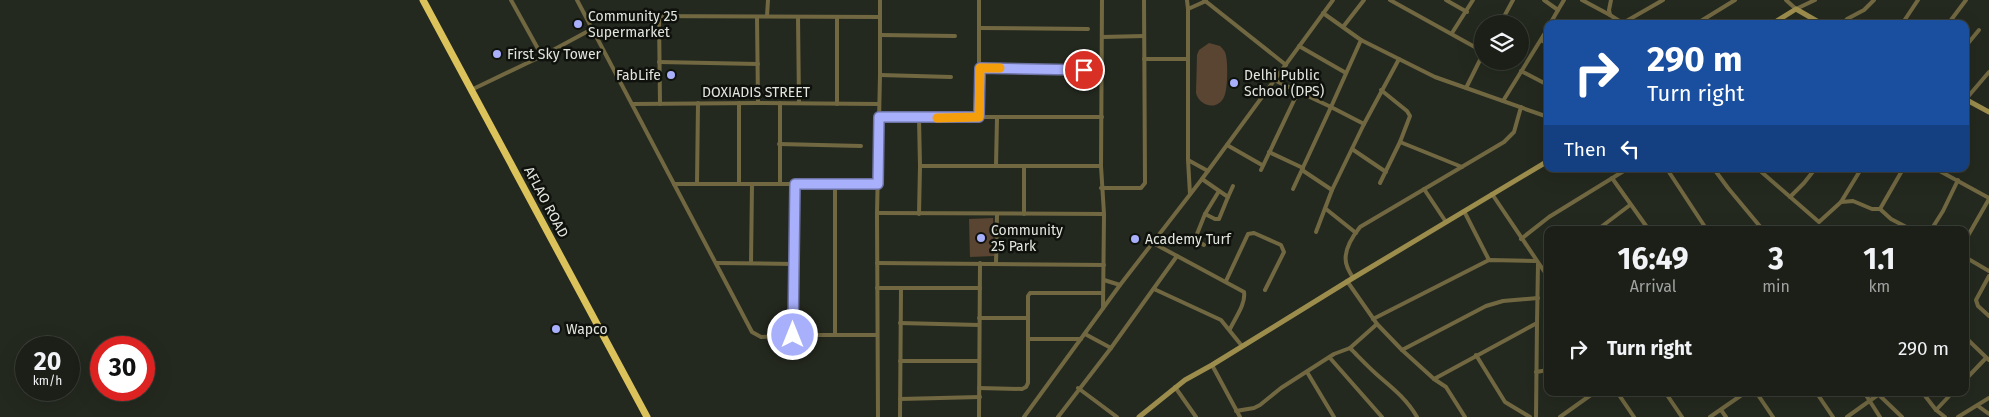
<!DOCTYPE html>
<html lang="en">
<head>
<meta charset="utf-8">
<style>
  body { margin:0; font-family:"Fira Sans",sans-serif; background:#242720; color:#f1f3f6; height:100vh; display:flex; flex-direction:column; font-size:19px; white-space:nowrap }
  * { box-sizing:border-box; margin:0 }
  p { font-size:16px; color:#a0a2a1 }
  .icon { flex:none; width:28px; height:28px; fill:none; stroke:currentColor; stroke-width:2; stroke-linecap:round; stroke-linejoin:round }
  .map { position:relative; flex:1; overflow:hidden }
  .side { position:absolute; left:1544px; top:226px; width:425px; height:170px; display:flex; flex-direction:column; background:#1b1f17; border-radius:10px; box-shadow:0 5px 20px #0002,0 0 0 1px #393d36 }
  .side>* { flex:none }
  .top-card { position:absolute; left:1544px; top:20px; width:425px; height:152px; border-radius:10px; box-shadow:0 5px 20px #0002,0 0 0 1px #393d36; background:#1a4fa0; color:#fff; overflow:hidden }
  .buttons { position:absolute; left:1474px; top:15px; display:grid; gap:10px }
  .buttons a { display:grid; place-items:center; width:55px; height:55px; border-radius:50%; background:#1b1f17; box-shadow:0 5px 20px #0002,0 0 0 1px #393d36; font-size:25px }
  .speed { position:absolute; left:15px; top:336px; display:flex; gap:10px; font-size:25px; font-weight:700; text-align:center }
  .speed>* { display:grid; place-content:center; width:65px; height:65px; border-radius:50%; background:#1b1f17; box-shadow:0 5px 20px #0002,0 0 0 1px #393d36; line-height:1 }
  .speed small { font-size:12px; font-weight:400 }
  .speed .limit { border:8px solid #d22; background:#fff; color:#111 }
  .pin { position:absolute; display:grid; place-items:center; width:42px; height:42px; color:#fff; margin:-21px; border:2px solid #fff; border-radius:50%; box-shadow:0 1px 5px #0007 }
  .me { position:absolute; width:55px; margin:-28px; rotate:0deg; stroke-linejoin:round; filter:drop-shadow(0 0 4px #0008) }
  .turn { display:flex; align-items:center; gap:18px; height:105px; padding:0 20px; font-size:22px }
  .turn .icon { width:65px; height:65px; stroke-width:2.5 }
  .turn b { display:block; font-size:35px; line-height:42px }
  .then { display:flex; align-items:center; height:48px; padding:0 20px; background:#0003; gap:10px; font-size:19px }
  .eta { display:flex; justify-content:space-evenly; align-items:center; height:85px; text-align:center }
  .eta b { font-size:30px; font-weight:700; line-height:35px }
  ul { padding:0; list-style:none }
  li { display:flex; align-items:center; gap:15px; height:75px; padding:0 20px }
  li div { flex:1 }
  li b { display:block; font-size:19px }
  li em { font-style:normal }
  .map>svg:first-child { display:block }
  .green { fill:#594532 }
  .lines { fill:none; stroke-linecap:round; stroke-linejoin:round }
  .street { stroke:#716842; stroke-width:4 }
  .secondary { stroke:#9c8d4d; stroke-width:5 }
  .highway { stroke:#dbc25b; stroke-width:7 }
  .route-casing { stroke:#6d72a4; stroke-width:12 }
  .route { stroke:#a8b0fc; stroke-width:9 }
  .slow { stroke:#f59e0b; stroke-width:9 }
  .poi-dot { fill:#a8b0fc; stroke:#0f110c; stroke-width:2 }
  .labels { text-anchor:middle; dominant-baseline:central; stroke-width:5; stroke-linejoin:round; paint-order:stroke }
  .poi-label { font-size:14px; fill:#e3e6df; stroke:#0f110c; text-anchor:start }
  .street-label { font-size:14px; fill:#e3e6df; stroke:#0f110c }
</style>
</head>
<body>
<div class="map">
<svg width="1989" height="417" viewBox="0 0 1989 417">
  <rect width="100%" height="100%" fill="#24291f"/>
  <g class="green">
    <path d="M1209,43l11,3c3,3 6,6 6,10 2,8 2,37 -3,43 -8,12 -24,6 -27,-6l1,-38 2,-5z"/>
    <polygon points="993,218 994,256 970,257 969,219"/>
  </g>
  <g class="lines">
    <g class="street">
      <polyline points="511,0 542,56"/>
      <polyline points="577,0 752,332 761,337 793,335 877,335"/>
      <polyline points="1102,0 1101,166 1104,214 1103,308"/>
      <polyline points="1187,0 1188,9 1206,1"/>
      <polyline points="1204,0 1286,65"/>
      <polyline points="1390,0 1482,51"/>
      <polyline points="1446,0 1467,12"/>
      <polyline points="1544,0 1558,10 1564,0"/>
      <polyline points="1582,0 1610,15"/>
      <polyline points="1611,0 1609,10 1610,15 1624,24"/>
      <polyline points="1786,0 1796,9 1815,0"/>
      <polyline points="1188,9 1188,160 1190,194"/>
      <polyline points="1323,13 1361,40 1331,107 1364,124"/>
      <polyline points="630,16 880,17"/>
      <polyline points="659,16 660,104"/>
      <polyline points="767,16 768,0"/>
      <polyline points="757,17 758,103"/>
      <polyline points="798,17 799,103"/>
      <polyline points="1623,23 1663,0"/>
      <polyline points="1500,24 1513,0"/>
      <polyline points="1550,24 1558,10"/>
      <polyline points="1696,24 1735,0"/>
      <polyline points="1843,24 1847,19 1864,10 1874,0"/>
      <polyline points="1902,24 1918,0"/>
      <polyline points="1948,24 1966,0"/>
      <polyline points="1343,27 1364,0"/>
      <polyline points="979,28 1088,29"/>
      <polyline points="1452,33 1473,0"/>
      <polyline points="880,35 955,36"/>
      <polyline points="1102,37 1144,36"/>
      <polyline points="1541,40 1548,44"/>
      <polyline points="1299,46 1346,73"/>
      <polyline points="1965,47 1979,30"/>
      <polyline points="1144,59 1187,59"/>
      <polyline points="1399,59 1435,77 1548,117"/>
      <polyline points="659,62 758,64"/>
      <polyline points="979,68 1102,70"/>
      <polyline points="1521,71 1548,85"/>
      <polyline points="880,75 951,77"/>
      <polyline points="1274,80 1331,107 1293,189"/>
      <polyline points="1466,88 1482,56"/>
      <polyline points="471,90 542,56 592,29"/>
      <polyline points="1966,99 1989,72"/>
      <polyline points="1503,101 1548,28"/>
      <polyline points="633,104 758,103 879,104"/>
      <polyline points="837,104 837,17"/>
      <polyline points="879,117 1102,117"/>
      <polyline points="979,117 979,0"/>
      <polyline points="919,118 920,166"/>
      <polyline points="1400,142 1462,167"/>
      <polyline points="779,144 861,146"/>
      <polyline points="1227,145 1262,165"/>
      <polyline points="1352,149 1386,172"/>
      <polyline points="1269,152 1303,168"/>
      <polyline points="1188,160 1208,171"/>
      <polyline points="996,166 997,118"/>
      <polyline points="1667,169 1707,230"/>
      <polyline points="1714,169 1728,188 1763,230"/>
      <polyline points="1758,169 1819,222 1841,202 1853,201 1872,209 1880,209 1891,219 1912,230"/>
      <polyline points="1936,169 1989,198"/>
      <polyline points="1261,170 1298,92"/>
      <polyline points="1302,170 1332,190"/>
      <polyline points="1612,178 1649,230"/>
      <polyline points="1202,179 1228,197 1219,219 1215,219 1205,214 1195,239 1204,245"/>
      <polyline points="739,183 739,103"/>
      <polyline points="1380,183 1400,142 1410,116 1407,111 1381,90"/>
      <polyline points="674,184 878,184"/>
      <polyline points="697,184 698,103"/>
      <polyline points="780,184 780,103"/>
      <polyline points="835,185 835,335"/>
      <polyline points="1101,188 1141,188 1145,183 1144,0"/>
      <polyline points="1424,189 1446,222"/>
      <polyline points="1492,194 1548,277"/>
      <polyline points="1228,197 1233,186"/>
      <polyline points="1790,197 1804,183 1815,169"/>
      <polyline points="1841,202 1861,169"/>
      <polyline points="1326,209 1356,233"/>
      <polyline points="1880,209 1903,169"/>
      <polyline points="1464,211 1489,260"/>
      <polyline points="877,213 1104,214"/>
      <polyline points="919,214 920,166 1101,166"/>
      <polyline points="1024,214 1024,167"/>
      <polyline points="1205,214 1219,191"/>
      <polyline points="1597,230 1630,205"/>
      <polyline points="1931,230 1943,211 1958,180"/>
      <polyline points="1316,232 1332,190 1364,124 1399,59 1361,40"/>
      <polyline points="1521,239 1549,217 1627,169"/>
      <polyline points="1965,241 1989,199"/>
      <path d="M1153,243l91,49c2,12 -9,26 -14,37"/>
      <polyline points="1965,257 1989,271"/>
      <polyline points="716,263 793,264"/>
      <polyline points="751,263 752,184"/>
      <polyline points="877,263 1104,265"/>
      <polyline points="996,263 997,215"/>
      <polyline points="1989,276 1976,300 1978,306 1989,316"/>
      <path d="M1353,278c-2,-4 -5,-8 -6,-12 -5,-13 5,-29 13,-39l144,-85 10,-10 7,-25"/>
      <polyline points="1104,280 1120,285"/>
      <polyline points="1226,281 1248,234 1254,233 1281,245 1284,252 1265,290"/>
      <polyline points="1347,281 1377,324 1402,350 1434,379 1446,387 1465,417"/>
      <polyline points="877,288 980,288"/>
      <polyline points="1154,289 1221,320 1242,346"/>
      <polyline points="979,318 1028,318"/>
      <polyline points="1373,319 1489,260 1536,261"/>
      <polyline points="900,323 979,325"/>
      <polyline points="793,335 795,184"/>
      <polyline points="1965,337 1989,360"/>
      <polyline points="1028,339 1081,339"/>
      <polyline points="1111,348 1177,256"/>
      <path d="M1350,348c10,10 20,21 32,31 13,11 26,22 35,38"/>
      <polyline points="1402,350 1486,306 1503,301 1538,298"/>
      <polyline points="1476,355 1505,402 1530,417"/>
      <polyline points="1330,358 1382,417"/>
      <polyline points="900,361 979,361"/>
      <polyline points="1212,365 1240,417"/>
      <polyline points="1307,372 1334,417"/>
      <polyline points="1536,372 1548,370"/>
      <polyline points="1434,379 1537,323 1538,264"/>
      <polyline points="1965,380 1986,358"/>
      <polyline points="1175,387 1196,417"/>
      <polyline points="979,388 1022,389 1026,387 1028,383 1028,296 1030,293 1103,293"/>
      <polyline points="1078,388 1117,417"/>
      <polyline points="1617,392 1634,417"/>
      <polyline points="1665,392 1682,417"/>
      <polyline points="1756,392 1773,417"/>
      <polyline points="1816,392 1833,417"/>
      <polyline points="1864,392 1880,417"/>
      <polyline points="1922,392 1936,410 1945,417"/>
      <polyline points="1879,395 1902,417"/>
      <polyline points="900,399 980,397"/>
      <polyline points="1978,406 1989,414"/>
      <polyline points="1721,410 1726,417"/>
      <polyline points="1936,410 1953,392"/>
      <polyline points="1236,411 1254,408 1260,405 1281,388 1334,354 1350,348 1377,324"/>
      <polyline points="878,417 877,213 880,75 880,0"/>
      <polyline points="900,417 901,288"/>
      <polyline points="979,417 980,263"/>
      <polyline points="1024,417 1120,285 1202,179 1333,0"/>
      <polyline points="1058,417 1111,348 1085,334"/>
      <polyline points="1536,417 1537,323"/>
      <polyline points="1560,417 1595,392"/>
      <polyline points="1710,417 1746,392"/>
      <polyline points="1847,417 1882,392"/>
      <polyline points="1958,417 1989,398"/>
    </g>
    <g class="secondary">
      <polyline points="1772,24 1796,9 1822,24"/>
      <polyline points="1965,99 1989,112"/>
      <polyline points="1139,417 1185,380 1212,365 1353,278 1548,161"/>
    </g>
    <polyline class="highway" points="423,0 647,417"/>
  </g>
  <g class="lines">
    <defs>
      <polyline id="route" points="793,335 795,184 878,184 879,117 979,117 980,68 1084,70"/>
    </defs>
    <use href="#route" class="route-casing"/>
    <use href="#route" class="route"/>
    <polyline class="slow" points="937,118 979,117 980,68 1000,68"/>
  </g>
  <g class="poi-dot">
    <circle cx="578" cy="24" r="5"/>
    <circle cx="497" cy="54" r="5"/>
    <circle cx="671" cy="75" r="5"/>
    <circle cx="1234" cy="83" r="5"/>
    <circle cx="981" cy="238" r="5"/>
    <circle cx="1135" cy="239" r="5"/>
    <circle cx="556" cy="329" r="5"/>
  </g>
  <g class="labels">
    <g class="poi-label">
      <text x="588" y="16">Community 25<tspan x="588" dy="16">Supermarket</tspan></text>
      <text x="507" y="54">First Sky Tower</text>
      <text x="661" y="75" text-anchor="end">FabLife</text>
      <text x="1244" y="75">Delhi Public<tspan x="1244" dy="16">School (DPS)</tspan></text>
      <text x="991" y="230">Community<tspan x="991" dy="16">25 Park</tspan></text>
      <text x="1145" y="239">Academy Turf</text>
      <text x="566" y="329">Wapco</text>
    </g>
    <g class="street-label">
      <text x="756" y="92">DOXIADIS STREET</text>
      <text transform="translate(546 202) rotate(62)">AFLAO ROAD</text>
    </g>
  </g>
</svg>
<div class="buttons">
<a><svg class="icon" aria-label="layers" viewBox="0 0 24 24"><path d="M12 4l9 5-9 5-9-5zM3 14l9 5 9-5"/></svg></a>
</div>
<div class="speed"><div>20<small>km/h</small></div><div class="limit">30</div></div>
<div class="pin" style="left:1084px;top:70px;background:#d93025"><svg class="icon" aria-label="arrive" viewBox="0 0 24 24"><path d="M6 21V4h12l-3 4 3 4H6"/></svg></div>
<svg class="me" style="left:793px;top:335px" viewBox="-20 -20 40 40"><circle r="17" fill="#a8b0fc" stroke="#fff" stroke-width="3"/><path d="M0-11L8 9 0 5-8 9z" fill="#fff"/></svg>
<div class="top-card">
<div class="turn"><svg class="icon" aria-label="right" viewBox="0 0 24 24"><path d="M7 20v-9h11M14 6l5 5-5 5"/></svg><div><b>290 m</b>Turn right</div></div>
<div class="then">Then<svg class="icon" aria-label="left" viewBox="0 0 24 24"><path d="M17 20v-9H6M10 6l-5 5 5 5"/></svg></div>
</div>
<section class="side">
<div class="eta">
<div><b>16:49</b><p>Arrival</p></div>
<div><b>3</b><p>min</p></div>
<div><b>1.1</b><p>km</p></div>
</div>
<ul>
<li><svg class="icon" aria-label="right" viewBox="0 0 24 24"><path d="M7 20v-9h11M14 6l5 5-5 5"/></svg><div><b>Turn right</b></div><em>290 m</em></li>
</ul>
</section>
</div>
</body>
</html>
